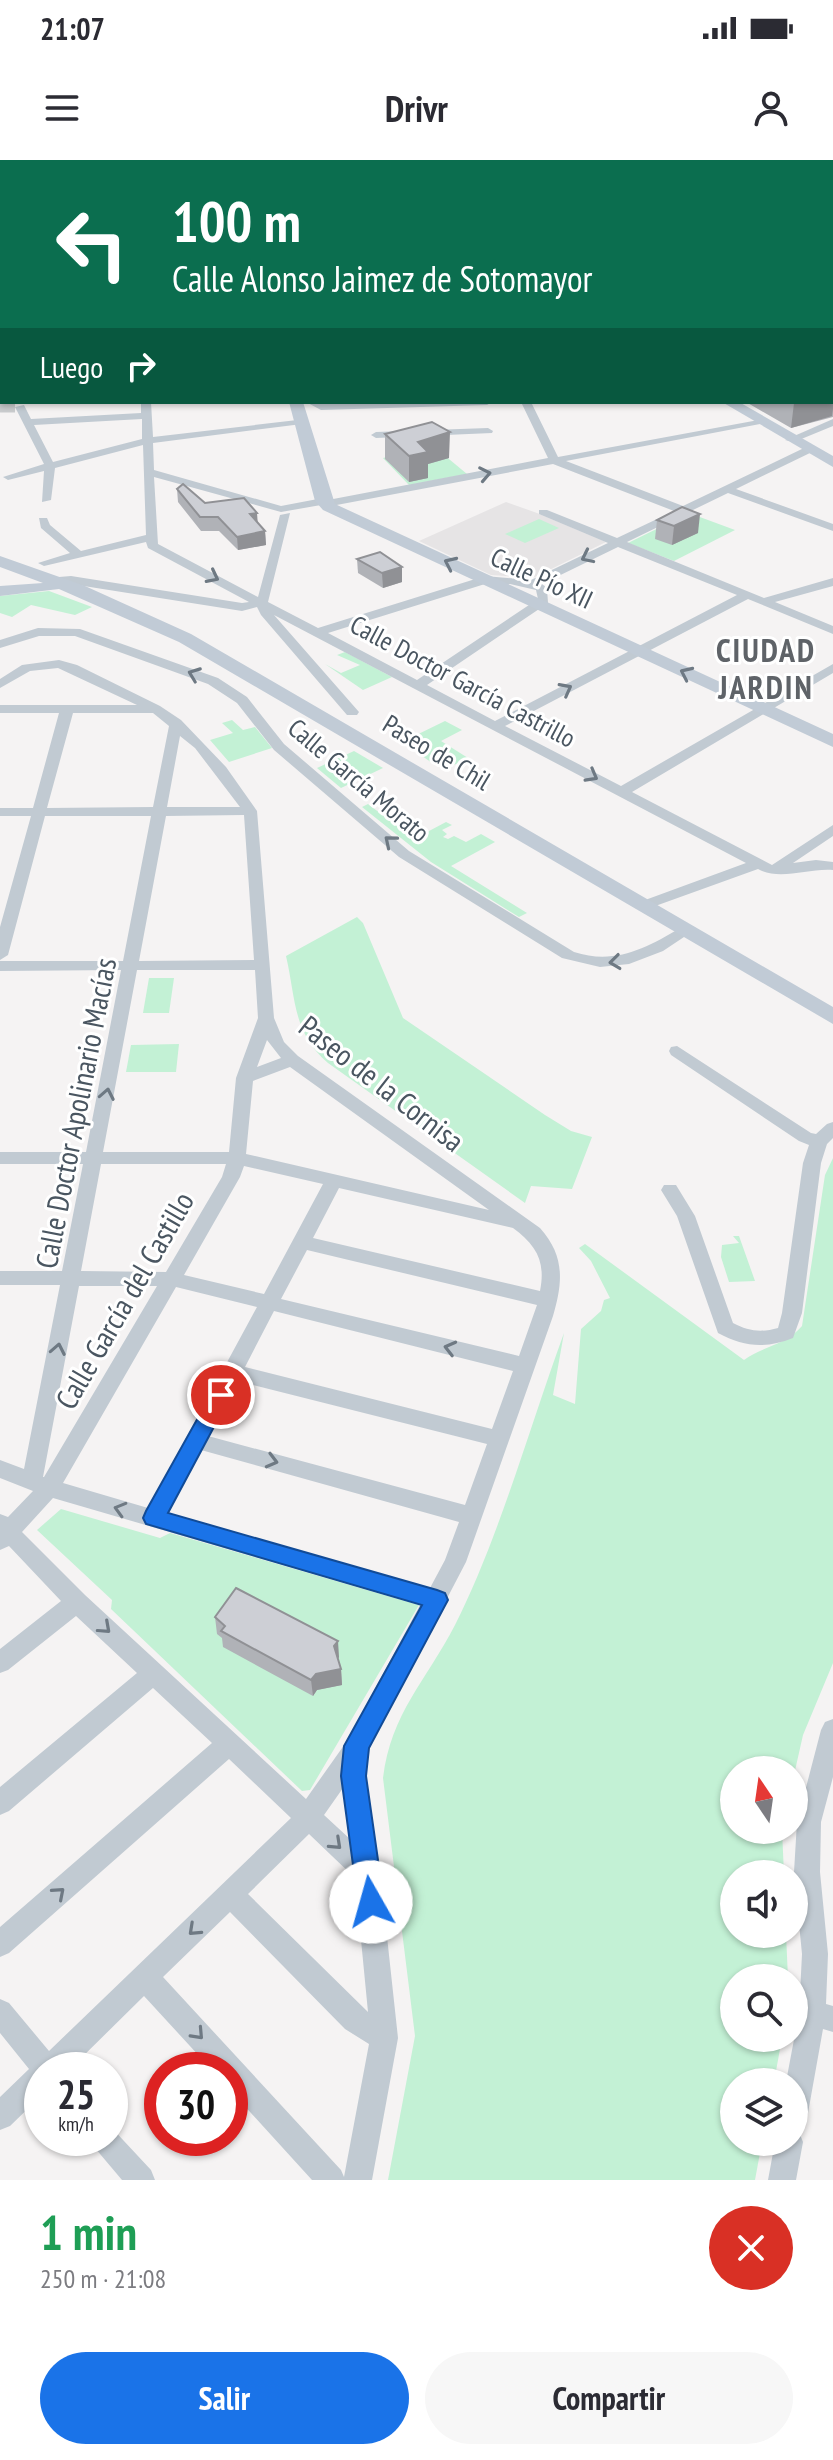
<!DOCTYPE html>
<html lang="es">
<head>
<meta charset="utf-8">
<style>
  body { margin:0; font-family:"PT Sans Narrow",sans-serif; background:#f7f7f7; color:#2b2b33; height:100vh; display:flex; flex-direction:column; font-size:30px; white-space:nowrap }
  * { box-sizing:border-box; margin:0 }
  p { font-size:26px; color:#7c7c81 }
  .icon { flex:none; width:44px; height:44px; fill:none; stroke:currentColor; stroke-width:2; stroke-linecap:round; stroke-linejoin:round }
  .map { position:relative; height:2020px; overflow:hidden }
  .panel { display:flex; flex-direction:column; background:#fff; flex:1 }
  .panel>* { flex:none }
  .guide { position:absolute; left:0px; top:0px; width:834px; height:244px; box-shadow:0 2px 6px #0004; background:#0b6e4f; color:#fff; overflow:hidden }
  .needle { width:52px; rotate:347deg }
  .controls { position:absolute; left:720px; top:1596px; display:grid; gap:16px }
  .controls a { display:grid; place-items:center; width:88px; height:88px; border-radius:50%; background:#fff; box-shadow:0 2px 6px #0004; font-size:40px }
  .speed { position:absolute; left:24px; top:1892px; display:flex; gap:16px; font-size:40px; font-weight:700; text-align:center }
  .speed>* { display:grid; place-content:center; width:104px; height:104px; border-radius:50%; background:#fff; box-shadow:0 2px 6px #0004; line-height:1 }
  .speed small { font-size:20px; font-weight:400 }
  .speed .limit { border:12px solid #d22; background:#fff; color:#111 }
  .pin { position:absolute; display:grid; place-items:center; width:68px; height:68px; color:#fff; margin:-34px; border:4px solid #fff; border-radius:50%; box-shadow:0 2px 8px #0007 }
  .me { position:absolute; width:88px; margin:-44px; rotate:353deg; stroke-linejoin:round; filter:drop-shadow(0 0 6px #0008) }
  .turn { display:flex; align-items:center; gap:28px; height:168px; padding:0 40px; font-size:36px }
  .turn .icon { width:104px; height:104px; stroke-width:2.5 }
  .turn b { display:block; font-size:56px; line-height:68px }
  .then { display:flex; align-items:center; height:76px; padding:0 40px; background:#0003; gap:16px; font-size:30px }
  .round { display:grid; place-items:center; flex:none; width:84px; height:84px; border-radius:42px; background:#f7f7f7 }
  .overview { display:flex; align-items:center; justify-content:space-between; height:136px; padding:0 40px }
  h1 { font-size:48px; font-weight:600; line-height:60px; color:#1e9e55 }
  .primary-button { display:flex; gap:16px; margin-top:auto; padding:16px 40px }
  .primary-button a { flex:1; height:92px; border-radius:48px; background:#1a73e8; color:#fff; font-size:32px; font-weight:600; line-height:92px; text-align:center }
  .primary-button a+a { background:#f7f7f7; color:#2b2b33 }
  .status { display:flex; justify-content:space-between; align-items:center; height:56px; padding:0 40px; background:#fff; direction:ltr }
  .status svg { height:22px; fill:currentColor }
  header { display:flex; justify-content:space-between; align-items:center; height:104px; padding:0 40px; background:#fff; font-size:36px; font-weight:600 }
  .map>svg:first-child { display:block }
  .education { fill:#e6e4e5 }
  .green { fill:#c3f1d5 }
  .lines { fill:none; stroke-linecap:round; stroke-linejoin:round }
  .highway-tunnel { stroke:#caccce; stroke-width:21; stroke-dasharray:21 10; stroke-linecap:butt }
  .highway-casing { stroke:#7690ad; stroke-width:4 }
  .street { fill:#c1cad2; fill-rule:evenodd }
  .secondary { fill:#c1cbd6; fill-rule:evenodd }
  .highway { fill:#8ba5c1; fill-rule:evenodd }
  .wall { fill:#b0b2b7 }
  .shaded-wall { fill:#909195 }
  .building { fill:#cdcfd5; stroke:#909195; stroke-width:2 }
  .oneway { stroke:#6e7983 }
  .oneway2 { stroke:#6e7984 }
  .route { fill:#1a73e8; stroke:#114b97; stroke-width:2 }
  .labels { text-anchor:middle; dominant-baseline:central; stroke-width:6; stroke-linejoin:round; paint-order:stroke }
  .far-street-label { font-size:26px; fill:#4a5661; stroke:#fff }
  .street-label { font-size:30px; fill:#4a5661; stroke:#fff }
  .far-district-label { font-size:32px; font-weight:bold; letter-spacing:2px; fill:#5f6368; stroke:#fff }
</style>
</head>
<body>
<div class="status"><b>21:07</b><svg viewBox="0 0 49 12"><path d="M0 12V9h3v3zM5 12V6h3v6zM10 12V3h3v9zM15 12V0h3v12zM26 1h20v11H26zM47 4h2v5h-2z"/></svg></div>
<header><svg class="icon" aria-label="menu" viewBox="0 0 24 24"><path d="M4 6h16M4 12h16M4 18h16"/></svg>Drivr<svg class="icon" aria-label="person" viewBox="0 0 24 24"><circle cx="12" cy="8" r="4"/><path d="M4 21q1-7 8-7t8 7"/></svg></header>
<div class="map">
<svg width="833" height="2020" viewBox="0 0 833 2020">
  <rect width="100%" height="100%" fill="#f5f3f3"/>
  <polygon class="education" points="506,342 537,353 606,382 533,418 491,415 419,381"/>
  <g class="green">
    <polygon points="432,285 467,314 409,325 383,298"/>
    <polygon points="689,353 735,370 674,401 628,383"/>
    <polygon points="539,359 559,368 525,383 505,374"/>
    <polygon points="49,431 92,447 75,455 31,445 12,457 0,453 0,436"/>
    <polygon points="345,492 392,517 363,530 325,504 341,513 360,505 337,495"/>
    <polygon points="232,560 243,570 255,567 272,588 229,602 210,580 233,573 222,563"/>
    <polygon points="445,561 462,570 441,581 468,598 452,606 444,602 435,605 402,582"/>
    <polygon points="354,591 383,608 341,628 317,608"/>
    <polygon points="368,644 414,679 446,662 452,665 442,670 447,674 443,677 448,679 454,676 466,682 481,674 495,682 451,706 527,753 519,757 431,702 362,647"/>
    <path d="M357,757l6,6 40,95 142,97 26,16 21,6 -20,52 -41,-3 -6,17 -197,-140c-36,-31 -32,-65 -42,-107z"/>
    <polygon points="149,818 174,818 169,853 143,853"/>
    <polygon points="179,884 176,912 126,912 131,885"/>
    <path d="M833,998v505l-30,72 -9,40v-5h-60v60h48l2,44h-50v60h52l2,44h-54v60h48l-8,44h-40v60h28l-7,38h-367l27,-144 -32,-258c8,-65 43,-97 72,-153 44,-87 75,-199 109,-292l-11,62 22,9 6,-75 20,-18 3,-11 6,-2 -19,-37 -12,-13 6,-4 159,116c19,-14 42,-15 58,-34l23,-151z"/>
    <polygon points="733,1076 739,1076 755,1121 729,1122 721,1097 722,1085 739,1083"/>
    <polygon points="61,1349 160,1378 170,1373 419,1445 310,1630 302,1631 111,1449 112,1440 37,1370"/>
  </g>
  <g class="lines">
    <polyline class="highway-tunnel" points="0,242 15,242"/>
    <defs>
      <g id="highway">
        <polygon points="512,0 526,0 527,2 513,2"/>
        <rect x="832" y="191" width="1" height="11"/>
      </g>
    </defs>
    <use href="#highway" class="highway-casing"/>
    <g class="street">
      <polygon points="64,0 72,0 73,2 65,2"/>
      <polygon points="331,0 339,0 341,2 333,2"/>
      <polygon points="430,0 438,0 439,2 431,2"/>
      <rect x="0" y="45" width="2" height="8"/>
      <rect x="832" y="179" width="1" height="6"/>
      <path d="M141,242h10l2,35 153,-18v4l-4,1 -149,19 1,27 127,36 42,-8 5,2 220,-42 -27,-56h10l27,55 206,-38 1,2 -5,3 -194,37 117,45 121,-58h8v4l-76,37 97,35v7l-105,-38 -101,49 137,56 69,-20v8l-58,16 58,24v8l-85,-35 -243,127 116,60 212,-122v9l-201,119 140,73 61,-40v11l-40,27 23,-3 17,2v8c-25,-2 -53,11 -75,-1l-111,40h-10v-6l109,-40 -472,-248 85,97 -2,3h-10l-86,-100 -4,-8 -15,4 -171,-27h-24v-6l24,-2 171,27 7,-1 -101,-54 -2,-6 -102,24 -6,-3 32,-10 -29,-25 -2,-10h8l3,7 31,26 65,-16 -3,-90 -88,23 -4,32 -9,2 2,-31 -36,9 -5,-3 41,-13 -29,-57 9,-2 7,14 110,-6zM142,259v20l-89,23 -19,-37zM553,304l121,47 -57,27 -70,-28h-8v4l69,29 -77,37 -46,-4 -167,52 -50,-26 22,-89 -10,2 -22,82 -100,-53 -4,-67 127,35 40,-7 5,2zM618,387l119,48 -242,126 -68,-36 121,-82 -1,-15 -5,-4zM510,424l26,6 2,9 -121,81 -89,-47 157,-49z"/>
      <polygon points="306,242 323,244 492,242 487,245 321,250"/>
      <polygon points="833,259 833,266 794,282 785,280"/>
      <polygon points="488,268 493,271 492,273 376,278 371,275 376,272"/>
      <path d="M38,468l42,1 138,49 29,19 37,47 125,107 165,101c40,13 71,-3 106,-24l5,-2 8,5 -30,20 -34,13 -29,3 -38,-9 -163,-101 -125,-107 -37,-47 -29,-19 -133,-48h-36l-39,12v-8z"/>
      <path d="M59,500l18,5 83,41 21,14 45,47 31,44 17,207 10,24 14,14 242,172c25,28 23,54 13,88l-87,246 -97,186 -4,28 15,96 18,166 -26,142h-60l-82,-90v-20h-18l-68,-74 -75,74h-27v25l-32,31 -10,4v-33l29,-28 -29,-36v-34l9,4 40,48 242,-233 -62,-59 -220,194 -9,4v-30l212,-184 -59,-55 -144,123 -9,4v-28l137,-114 -61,-57 -68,54 -8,3v-24l61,-48 -52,-55 -9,4v-36l8,3 25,-26 -33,-13v-18l24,9 36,-184h-60v-14h62l21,-107h-83v-12h86l35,-182 -121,1v-10h123l28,-145h-106l-37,139 -8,5v-33l31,-111h-31v-8h33l26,-95h-59v-8h137l-79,-37 -28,3 -30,17v-9l22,-14zM73,553h80l16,13 -16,81 -106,1zM180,576l15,12 45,59h-73zM244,655l10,145 -115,1 27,-145zM137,810h118l3,48 -22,60 -7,74h-126zM267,880l14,18 -24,9zM290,907l199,143 -243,-56 7,-73zM101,1004h125l-4,13 -56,95 -85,-1zM244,1006l79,18 -59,110 -80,-19 56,-98zM339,1028l174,40c23,17 33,33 27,63l-227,-53zM307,1090l230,55 -18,51 -238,-57zM79,1126h78l-113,191h-1zM176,1127l81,20 -109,201 -85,-25zM274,1151l239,60 -21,58 -247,-62zM237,1221l250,63 -22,61 -257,-69zM201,1290l258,72 -14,38 -15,28 -262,-75zM53,1338l367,107 -73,136 -41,58 -221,-204 -63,-63zM343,1628l7,51 -26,-24zM309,1674l46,44 13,134 -120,-118zM230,1752l115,117 24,15 -25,133 -3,-7 -178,-193z"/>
      <path d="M677,886l134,87 5,1 11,-10 6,-2v16l-6,6 -6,19 -19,150 -9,25c-28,11 -49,9 -75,-5l-41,-117 -16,-26 3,-5h12l19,31 38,107c15,8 28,10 45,5l4,-15 21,-150 6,-18 -10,-4 -128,-86 -2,-4 2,-4z"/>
      <polygon points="833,1559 833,1617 821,1662 820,1712 828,1794 826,1844 833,1846 833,1872 823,1869 808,1953 804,1963 794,1967 794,1922 786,1922 799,1853 802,1794 794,1712 797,1662 821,1570 825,1562"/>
      <polygon points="110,1966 151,2010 155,2020 122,2020 95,1988 91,1978 110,1978"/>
      <polygon points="794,1970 799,1972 803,1982 796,2020 768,2020 775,1982 794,1982"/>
    </g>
    <g class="secondary">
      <polygon points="491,0 503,0 504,2 492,2"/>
      <polygon points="526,0 536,0 537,2 527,2"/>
      <polygon points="0,115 2,116 2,129 0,128"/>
      <polygon points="0,174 2,174 0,187"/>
      <polygon points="289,242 303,242 335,344 833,574 833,587 323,350 315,341"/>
      <polygon points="722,242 739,242 833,296 833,307"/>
      <polygon points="0,396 85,426 191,474 833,847 833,864 179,482 59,429 0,436 0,426 43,423 0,407"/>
    </g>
    <use href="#highway" class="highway"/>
  </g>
  <g class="wall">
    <polygon points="833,200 833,257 791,268 746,242 832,242"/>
    <polygon points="385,274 449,298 428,304 428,318 409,322 385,299"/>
    <polygon points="177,329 205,343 258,363 265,371 266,385 238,390 219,371 201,371 178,342"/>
    <polygon points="657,360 698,373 672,385 655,379"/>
    <polygon points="357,399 402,407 402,422 383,428 358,413"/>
    <polygon points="215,1457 339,1497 338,1499 341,1509 342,1525 317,1530 313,1536 223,1487 222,1478 217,1474"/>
  </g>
  <g class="shaded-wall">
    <polygon points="176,0 228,0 209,2 176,2"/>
    <rect x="457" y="0" width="24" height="2"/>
    <polygon points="832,232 833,232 833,249 832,256 791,268 794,243 798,242 832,242"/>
    <polygon points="450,272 449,298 428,304 428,318 409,322 409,296 418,282"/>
    <polygon points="257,353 258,366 250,354"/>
    <polygon points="700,354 698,373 672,385 674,366"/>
    <polygon points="265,371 266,385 238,390 237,377"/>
    <polygon points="402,407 402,422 383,428 382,413"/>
    <polygon points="338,1481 339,1497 335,1502 334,1486"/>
    <polygon points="341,1509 342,1525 317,1530 313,1536 311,1520 316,1514"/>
  </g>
  <g class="building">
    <polygon points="432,262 450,272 418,282 428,292 409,296 385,274"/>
    <polygon points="183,324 205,343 244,338 257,353 250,354 265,371 237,377 218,357 200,357 177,329"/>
    <polygon points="682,347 700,354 674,366 657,360"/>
    <polygon points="380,392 402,407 382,413 357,399"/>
    <polygon points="236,1428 338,1481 334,1486 341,1509 316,1514 311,1520 221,1471 225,1466 215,1457"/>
  </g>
  <defs><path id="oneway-chevron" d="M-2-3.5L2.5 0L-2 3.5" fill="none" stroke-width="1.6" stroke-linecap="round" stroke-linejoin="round" transform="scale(2)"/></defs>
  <g class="oneway">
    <use href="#oneway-chevron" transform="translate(485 314) rotate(-11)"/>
    <use href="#oneway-chevron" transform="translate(587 397) rotate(154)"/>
    <use href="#oneway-chevron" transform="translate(213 417) rotate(27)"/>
    <use href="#oneway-chevron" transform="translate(194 514) rotate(-159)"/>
    <use href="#oneway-chevron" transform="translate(566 529) rotate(-28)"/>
    <use href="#oneway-chevron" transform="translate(592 616) rotate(29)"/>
    <use href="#oneway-chevron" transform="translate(390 681) rotate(-140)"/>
    <use href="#oneway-chevron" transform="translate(615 802) rotate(173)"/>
    <use href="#oneway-chevron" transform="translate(107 934) rotate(-79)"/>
    <use href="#oneway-chevron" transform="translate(450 1188) rotate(-166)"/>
    <use href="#oneway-chevron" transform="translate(58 1189) rotate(-79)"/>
    <use href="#oneway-chevron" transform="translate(272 1301) rotate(15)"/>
    <use href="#oneway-chevron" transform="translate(120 1349) rotate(-164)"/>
    <use href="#oneway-chevron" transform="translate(105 1468) rotate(42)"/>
    <use href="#oneway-chevron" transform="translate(336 1684) rotate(43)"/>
    <use href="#oneway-chevron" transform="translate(59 1733) rotate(-41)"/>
    <use href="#oneway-chevron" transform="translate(194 1770) rotate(137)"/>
    <use href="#oneway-chevron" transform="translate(198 1874) rotate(47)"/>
  </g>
  <g class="oneway2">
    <use href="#oneway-chevron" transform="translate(450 403) rotate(-155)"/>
    <use href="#oneway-chevron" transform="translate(686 513) rotate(-155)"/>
  </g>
  <polygon class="route" points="221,1227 231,1235 168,1353 437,1430 445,1433 448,1440 369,1588 366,1616 384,1742 380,1751 371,1755 361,1751 358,1742 341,1616 344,1586 422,1445 146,1364 143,1358 146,1351 214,1229"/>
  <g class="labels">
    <g class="far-street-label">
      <text transform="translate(542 418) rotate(25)">Calle Pío XII</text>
      <text transform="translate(463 521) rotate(28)">Calle Doctor García Castrillo</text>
      <text transform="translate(437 592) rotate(31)">Paseo de Chil</text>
      <text transform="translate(359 620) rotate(40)">Calle García Morato</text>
    </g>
    <g class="street-label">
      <text transform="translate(382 923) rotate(38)">Paseo de la Cornisa</text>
      <text transform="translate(75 953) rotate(-79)">Calle Doctor Apolinario Macías</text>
      <text transform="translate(124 1140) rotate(-60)">Calle García del Castillo</text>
    </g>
    <g class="far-district-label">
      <text x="766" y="490">CIUDAD<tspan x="766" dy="37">JARDIN</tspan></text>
    </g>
  </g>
</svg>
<div class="controls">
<a><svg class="needle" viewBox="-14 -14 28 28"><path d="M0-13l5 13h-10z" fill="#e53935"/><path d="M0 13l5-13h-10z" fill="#7c7c81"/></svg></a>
<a><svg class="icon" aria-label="sound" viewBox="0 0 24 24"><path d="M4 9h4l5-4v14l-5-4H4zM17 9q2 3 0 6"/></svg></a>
<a><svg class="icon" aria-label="search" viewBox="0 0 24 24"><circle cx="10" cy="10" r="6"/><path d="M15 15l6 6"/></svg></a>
<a><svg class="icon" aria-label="layers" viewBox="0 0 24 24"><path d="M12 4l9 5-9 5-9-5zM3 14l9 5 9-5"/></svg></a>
</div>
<div class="speed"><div>25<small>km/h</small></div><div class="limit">30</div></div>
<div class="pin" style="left:221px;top:1235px;background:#d93025"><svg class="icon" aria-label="arrive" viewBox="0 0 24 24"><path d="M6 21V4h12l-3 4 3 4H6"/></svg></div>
<svg class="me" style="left:371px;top:1742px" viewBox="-20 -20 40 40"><circle r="19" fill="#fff"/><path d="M0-13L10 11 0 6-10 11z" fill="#1a73e8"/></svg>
<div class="guide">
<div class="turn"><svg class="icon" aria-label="left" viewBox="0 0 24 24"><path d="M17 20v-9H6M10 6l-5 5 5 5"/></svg><div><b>100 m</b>Calle Alonso Jaimez de Sotomayor</div></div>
<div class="then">Luego<svg class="icon" aria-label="right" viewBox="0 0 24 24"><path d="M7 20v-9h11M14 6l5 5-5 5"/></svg></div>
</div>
</div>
<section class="panel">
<div class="overview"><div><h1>1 min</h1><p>250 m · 21:08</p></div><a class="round" style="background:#d93025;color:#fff"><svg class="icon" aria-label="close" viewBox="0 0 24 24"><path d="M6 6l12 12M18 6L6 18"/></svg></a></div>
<div class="primary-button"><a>Salir</a><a>Compartir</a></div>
</section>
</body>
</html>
